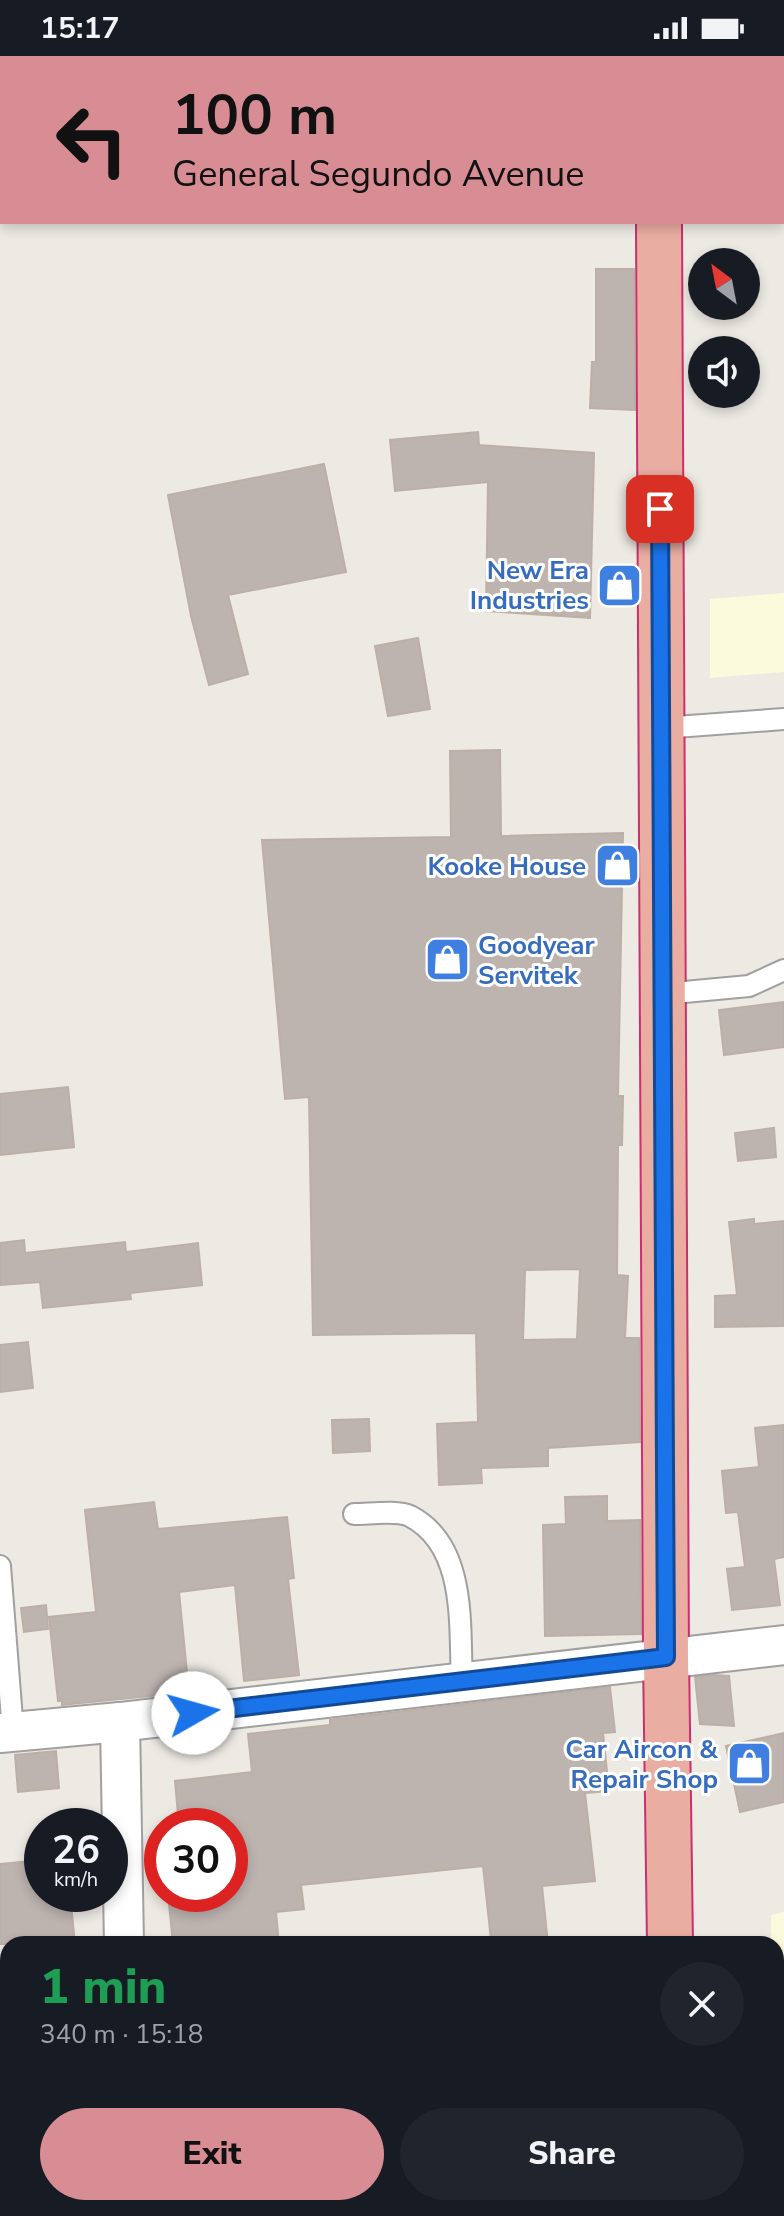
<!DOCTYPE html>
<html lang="en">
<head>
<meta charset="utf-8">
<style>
  body { margin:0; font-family:"Nunito Sans",sans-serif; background:#20242c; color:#f1f3f6; height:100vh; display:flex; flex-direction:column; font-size:30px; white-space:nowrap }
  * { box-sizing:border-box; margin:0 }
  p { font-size:26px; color:#9ea1a6 }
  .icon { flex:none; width:44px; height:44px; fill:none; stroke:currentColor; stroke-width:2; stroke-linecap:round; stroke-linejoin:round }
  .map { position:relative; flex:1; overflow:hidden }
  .details { position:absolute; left:0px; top:1880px; width:784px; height:280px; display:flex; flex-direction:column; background:#171b24; border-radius:24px 24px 0 0; box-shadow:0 4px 12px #0003 }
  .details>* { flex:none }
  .guide { position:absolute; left:0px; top:0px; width:784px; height:168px; box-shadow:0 4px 12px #0003; background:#d88c93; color:#111; overflow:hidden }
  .needle { width:52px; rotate:328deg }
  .fabs { position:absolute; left:688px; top:192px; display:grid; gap:16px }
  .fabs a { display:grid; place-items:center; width:72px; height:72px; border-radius:50%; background:#171b24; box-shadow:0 4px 12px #0003; font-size:40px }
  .speed { position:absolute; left:24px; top:1752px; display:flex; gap:16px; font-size:40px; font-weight:700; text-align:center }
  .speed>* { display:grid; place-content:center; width:104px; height:104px; border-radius:50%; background:#171b24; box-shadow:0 4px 12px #0003; line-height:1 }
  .speed small { font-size:20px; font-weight:400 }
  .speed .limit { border:12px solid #d22; background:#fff; color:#111 }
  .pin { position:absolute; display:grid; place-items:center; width:68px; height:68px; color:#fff; margin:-34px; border-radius:16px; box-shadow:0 4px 12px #0006 }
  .me { position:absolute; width:88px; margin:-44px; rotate:83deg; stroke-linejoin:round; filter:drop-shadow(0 0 6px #0008) }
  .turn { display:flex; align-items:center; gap:28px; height:168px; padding:0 40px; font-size:36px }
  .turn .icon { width:104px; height:104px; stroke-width:2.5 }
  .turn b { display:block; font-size:56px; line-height:68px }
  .round { display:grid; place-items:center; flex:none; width:84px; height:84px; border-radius:42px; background:#20242c }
  .overview { display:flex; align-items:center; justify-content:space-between; height:136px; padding:0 40px }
  h1 { font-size:48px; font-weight:800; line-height:60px; color:#1e9e55 }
  .button { display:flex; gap:16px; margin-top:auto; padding:16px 40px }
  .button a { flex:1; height:92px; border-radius:48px; background:#d88c93; color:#111; font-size:32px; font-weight:800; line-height:92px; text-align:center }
  .button a+a { background:#20242c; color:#f1f3f6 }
  .status { display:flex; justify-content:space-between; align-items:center; height:56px; padding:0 40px; background:#171b24; direction:ltr }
  .status svg { height:22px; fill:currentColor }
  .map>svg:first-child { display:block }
  .education { fill:#fcfadc }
  .building { fill:#bdb4b0; stroke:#bdafa6; stroke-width:2; fill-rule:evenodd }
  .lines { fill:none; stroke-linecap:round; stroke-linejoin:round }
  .service-casing { stroke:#a0a0a0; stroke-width:24 }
  .minor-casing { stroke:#a0a0a0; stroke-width:42 }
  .trunk-casing { stroke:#ca306f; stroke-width:48 }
  .service { stroke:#fff; stroke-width:20 }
  .minor { stroke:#fff; stroke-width:38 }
  .trunk { stroke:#eaada2; stroke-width:44 }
  .route-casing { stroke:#114b97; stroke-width:20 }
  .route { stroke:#1a73e8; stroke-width:14 }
  .labels { text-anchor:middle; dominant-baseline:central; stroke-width:6; stroke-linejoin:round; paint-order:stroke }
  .shop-label { font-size:26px; font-weight:bold; fill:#366cbe; stroke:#fff; text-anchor:end }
</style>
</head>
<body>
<div class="status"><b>15:17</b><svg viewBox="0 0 49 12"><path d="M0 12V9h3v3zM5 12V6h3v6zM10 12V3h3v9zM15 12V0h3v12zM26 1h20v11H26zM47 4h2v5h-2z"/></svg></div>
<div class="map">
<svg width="784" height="2160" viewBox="0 0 784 2160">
  <rect width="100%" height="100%" fill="#ede9e3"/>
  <g class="education">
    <polygon points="784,537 784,616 710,622 710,543"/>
    <polygon points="784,1856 784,2160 777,2160 776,1888 771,1888 771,1859"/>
  </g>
  <g class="building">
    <polygon points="596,213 634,213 635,354 590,352 592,306 596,306"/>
    <polygon points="478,376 479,389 594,397 590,562 486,555 488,426 395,435 390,384"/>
    <polygon points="324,408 346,516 228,539 248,618 209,629 191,560 168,439"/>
    <polygon points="418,582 430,653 388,660 375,590"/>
    <path d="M500,694l1,86 122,-3 -5,263h5l-1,49h-4l-1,130 11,1 -3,62h14l1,104 -92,6v18l-67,2 1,15 -43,2 -2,-61 41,-2 -2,-89 -163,2 -4,-238 -24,2 -23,-259 189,-3 -1,-86zM580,1213l-3,70 -54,1 2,-70z"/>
    <polygon points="784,946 784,991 724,999 719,954"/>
    <polygon points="68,1031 74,1091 0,1099 0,1038"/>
    <polygon points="774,1072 776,1101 738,1105 735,1077"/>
    <polygon points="754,1163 754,1168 784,1165 784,1270 715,1271 715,1240 737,1239 729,1166"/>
    <polygon points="24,1184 25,1197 125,1186 126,1196 198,1187 202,1229 130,1237 131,1243 43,1252 40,1226 0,1229 0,1187"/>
    <polygon points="28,1286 33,1332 0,1336 0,1289"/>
    <polygon points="369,1363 370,1395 333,1397 332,1364"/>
    <polygon points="784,1369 784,1501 774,1503 780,1549 732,1554 727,1513 745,1511 738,1456 726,1457 722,1415 759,1411 755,1372"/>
    <polygon points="607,1440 607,1465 640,1464 641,1578 545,1580 543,1469 566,1468 565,1441"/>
    <polygon points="154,1446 158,1473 287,1461 294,1522 288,1523 299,1619 244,1625 235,1529 179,1536 189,1636 62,1649 62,1645 58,1645 49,1561 96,1556 85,1454"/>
    <polygon points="46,1549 48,1573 24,1576 21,1552"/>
    <polygon points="713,1619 729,1620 734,1670 700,1668 695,1621"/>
    <polygon points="610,1631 615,1676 603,1677 609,1735 585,1737 595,1825 542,1830 548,1888 498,1888 498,1883 491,1884 483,1810 301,1829 304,1853 276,1856 279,1888 173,1888 168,1838 230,1838 230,1770 179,1770 175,1725 252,1716 248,1678 330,1669 330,1664"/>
    <polygon points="784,1677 784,1746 740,1756 726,1690"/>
    <polygon points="56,1695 59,1732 18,1736 15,1699"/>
    <polygon points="42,1804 42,1838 70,1838 75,1888 0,1888 0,1808"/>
  </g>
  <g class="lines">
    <defs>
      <g id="service">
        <polyline points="662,672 784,663"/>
        <polyline points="663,938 749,930 784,914"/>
        <path d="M354,1458c16,0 43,-4 56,2 58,30 49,112 52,166"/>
        <polyline points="0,1510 13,1676"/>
        <polyline points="779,2094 784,2111"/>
      </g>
      <g id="minor">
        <polyline points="120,1666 124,1888"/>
        <polyline points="0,1677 120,1666 784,1589"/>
        <polyline points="128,2152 128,2160"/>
      </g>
      <g id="trunk">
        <polyline points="659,0 659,2"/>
        <polyline points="659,166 666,1601 670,1888"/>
        <polyline points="674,2152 674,2160"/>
      </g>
    </defs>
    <use href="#service" class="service-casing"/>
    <use href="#minor" class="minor-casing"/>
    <use href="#trunk" class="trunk-casing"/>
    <use href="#service" class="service"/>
    <use href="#minor" class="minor"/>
    <use href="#trunk" class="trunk"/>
  </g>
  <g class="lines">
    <defs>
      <polyline id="route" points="193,1657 666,1601 660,453"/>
    </defs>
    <use href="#route" class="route-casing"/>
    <use href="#route" class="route"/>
  </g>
  <defs>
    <symbol id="shop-square" viewBox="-11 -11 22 22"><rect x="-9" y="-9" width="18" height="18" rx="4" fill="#3f7fe0" stroke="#fff"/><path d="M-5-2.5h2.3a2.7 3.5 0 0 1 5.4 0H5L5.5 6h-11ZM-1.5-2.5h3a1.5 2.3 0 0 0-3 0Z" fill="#fff"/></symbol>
  </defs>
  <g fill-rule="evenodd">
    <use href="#shop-square" x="594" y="504" width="51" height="51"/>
    <use href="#shop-square" x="592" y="784" width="51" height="51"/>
    <use href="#shop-square" x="422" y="878" width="51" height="51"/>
    <use href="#shop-square" x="724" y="1682" width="51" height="51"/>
  </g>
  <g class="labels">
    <g class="shop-label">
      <text x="589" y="514">New Era<tspan x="589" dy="30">Industries</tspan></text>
      <text x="586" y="810">Kooke House</text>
      <text x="478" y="889" text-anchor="start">Goodyear<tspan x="478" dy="30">Servitek</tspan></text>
      <text x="718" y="1693">Car Aircon &amp;<tspan x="718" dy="30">Repair Shop</tspan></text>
    </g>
  </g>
</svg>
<div class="fabs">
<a><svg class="needle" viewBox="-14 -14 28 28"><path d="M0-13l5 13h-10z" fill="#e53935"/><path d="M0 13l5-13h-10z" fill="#9ea1a6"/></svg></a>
<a><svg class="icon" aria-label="sound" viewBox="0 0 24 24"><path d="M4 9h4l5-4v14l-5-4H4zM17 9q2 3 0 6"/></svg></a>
</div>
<div class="speed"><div>26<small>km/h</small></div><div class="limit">30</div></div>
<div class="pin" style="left:660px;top:453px;background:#d93025"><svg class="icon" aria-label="arrive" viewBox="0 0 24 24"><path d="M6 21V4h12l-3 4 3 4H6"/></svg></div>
<svg class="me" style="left:193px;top:1657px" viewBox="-20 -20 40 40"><circle r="19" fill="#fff"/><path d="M0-13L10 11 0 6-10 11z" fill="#1a73e8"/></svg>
<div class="guide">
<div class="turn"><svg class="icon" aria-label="left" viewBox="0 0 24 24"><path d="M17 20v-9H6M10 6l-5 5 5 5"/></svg><div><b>100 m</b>General Segundo Avenue</div></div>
</div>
<section class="details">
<div class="overview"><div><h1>1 min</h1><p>340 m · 15:18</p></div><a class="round"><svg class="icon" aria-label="close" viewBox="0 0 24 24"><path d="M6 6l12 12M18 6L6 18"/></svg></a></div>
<div class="button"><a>Exit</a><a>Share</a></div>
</section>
</div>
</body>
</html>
